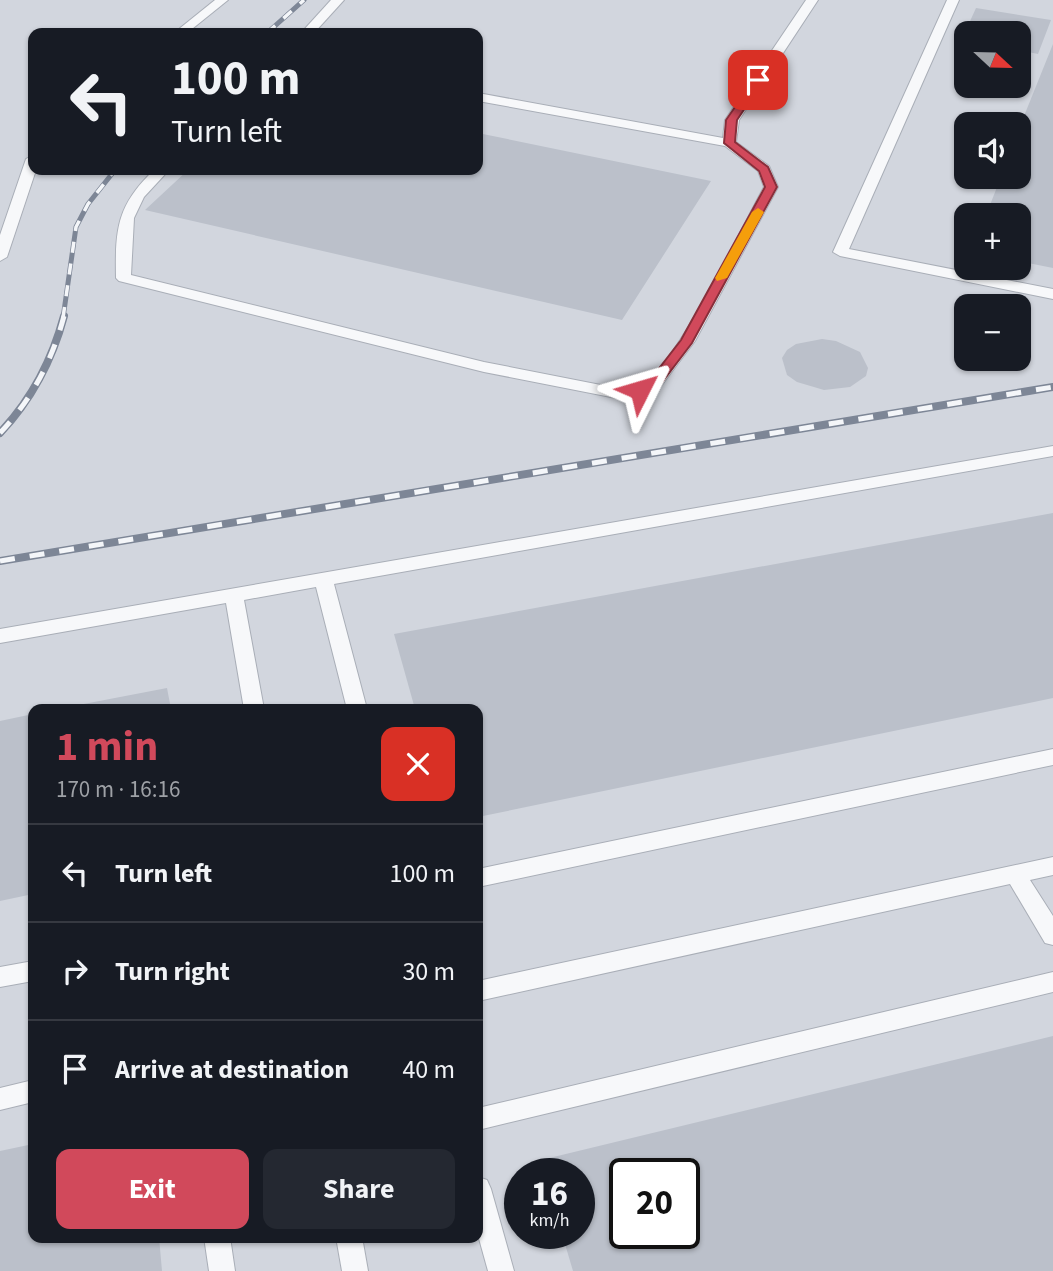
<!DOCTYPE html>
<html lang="en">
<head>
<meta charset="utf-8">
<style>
  body { margin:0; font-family:"Source Sans 3",sans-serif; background:#242831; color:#f1f3f6; height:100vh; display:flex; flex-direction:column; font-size:26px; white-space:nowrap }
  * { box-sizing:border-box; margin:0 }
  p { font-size:23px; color:#9ea1a6 }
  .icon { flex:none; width:38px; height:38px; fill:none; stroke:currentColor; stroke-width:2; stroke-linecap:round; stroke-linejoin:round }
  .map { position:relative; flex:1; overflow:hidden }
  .sheet { position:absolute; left:28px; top:704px; width:455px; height:539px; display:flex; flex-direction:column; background:#171b24; border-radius:14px; box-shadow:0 2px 5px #0004 }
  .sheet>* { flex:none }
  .hud { position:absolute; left:28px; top:28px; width:455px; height:147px; border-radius:14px; box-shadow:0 2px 5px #0004; background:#171b24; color:#f1f3f6; overflow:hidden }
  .needle { width:46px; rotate:112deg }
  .fabs { position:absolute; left:954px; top:21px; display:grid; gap:14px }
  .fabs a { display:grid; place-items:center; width:77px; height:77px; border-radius:14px; background:#171b24; box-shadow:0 2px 5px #0004; font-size:35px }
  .speed { position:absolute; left:504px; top:1158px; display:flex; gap:14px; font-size:35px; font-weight:700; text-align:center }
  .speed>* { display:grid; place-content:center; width:91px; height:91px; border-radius:50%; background:#171b24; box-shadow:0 2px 5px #0004; line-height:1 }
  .speed small { font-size:18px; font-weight:400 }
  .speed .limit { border:4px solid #111; border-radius:10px; background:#fff; color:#111 }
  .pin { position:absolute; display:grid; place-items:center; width:60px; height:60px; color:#fff; margin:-30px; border-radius:14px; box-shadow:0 4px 10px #0006 }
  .me { position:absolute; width:77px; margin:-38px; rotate:50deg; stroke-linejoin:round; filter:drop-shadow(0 0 5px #0008) }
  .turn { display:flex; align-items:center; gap:24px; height:147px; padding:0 28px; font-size:32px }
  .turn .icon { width:91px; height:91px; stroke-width:2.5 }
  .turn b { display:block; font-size:49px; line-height:60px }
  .round { display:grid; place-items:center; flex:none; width:74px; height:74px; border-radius:14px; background:#242831 }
  .summary { display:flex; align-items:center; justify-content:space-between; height:119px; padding:0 28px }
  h1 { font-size:42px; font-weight:700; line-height:52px; color:#d1495b }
  .primary-button { display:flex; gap:14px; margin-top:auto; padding:14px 28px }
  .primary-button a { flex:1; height:80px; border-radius:14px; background:#d1495b; color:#fff; font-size:28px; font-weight:700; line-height:80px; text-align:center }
  .primary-button a+a { background:#242831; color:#f1f3f6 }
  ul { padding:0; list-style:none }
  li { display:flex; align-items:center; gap:21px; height:98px; padding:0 28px; border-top:2px solid #363941 }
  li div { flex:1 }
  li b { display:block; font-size:26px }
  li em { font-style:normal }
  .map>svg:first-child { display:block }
  .built { fill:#d2d6de; fill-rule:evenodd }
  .building { fill:#bbc0ca; fill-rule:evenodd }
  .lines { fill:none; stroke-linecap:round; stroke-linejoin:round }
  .service-casing { stroke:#a9aeb7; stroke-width:2 }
  .service { fill:#f7f8fa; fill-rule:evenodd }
  .rail-far1-casing { stroke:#7d8696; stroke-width:5 }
  .rail-casing { stroke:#7d8696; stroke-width:8 }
  .rail-far1 { stroke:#f4f6f9; stroke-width:3.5; stroke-dasharray:11; stroke-linecap:butt }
  .rail { stroke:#f4f6f9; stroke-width:5; stroke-dasharray:15; stroke-linecap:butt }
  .route { fill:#d1495b; stroke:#882f3b; stroke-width:2 }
  .slow { fill:#f59e0b }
</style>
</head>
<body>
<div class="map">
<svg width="1053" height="1271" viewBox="0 0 1053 1271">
  <rect width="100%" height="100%" fill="#e4e7ec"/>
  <path class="built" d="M0,0h1053v1271h-1053zM33,33h445v137h-445zM966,33h52v53h-52zM966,124h52v53h-52zM966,215h52v53h-52zM966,306h52v53h-52zM33,709h445v528h-445zM520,1174h59v60h-59zM625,1174h59v60h-59z"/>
  <g class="building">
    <polygon points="976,8 1051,20 1038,54 1018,50 1018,33 966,33 966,42 961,41"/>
    <polygon points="1053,44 1053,268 1018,261 1018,215 986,215 1001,177 1018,177 1018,131"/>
    <polygon points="478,133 711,181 622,320 145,210 188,170 478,170"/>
    <polygon points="822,339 836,341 860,352 868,368 866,376 850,387 824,390 797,382 787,375 782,358 787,350 796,344"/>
    <polygon points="1053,513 1053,698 478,817 478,709 415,709 394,634"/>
    <polygon points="167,688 171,709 68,709 68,707"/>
    <polygon points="33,714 33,894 0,901 0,721"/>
    <path d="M1053,1036v235h-480l-11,-37h17v-60h-34l-4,-14zM625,1174h59v60h-59z"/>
    <polygon points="33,1144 33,1237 159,1237 162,1271 0,1271 0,1151"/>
  </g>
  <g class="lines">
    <defs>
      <g id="service">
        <polygon points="215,0 228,0 187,33 174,33"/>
        <polygon points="331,0 344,0 314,33 301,33"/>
        <path d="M806,0h12l-79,120 -3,22 33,24 9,21 -83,154 -34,45 -21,9 -24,3 -132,-26 -365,-91 -3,-3c-1,-49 1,-73 38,-108h15l-25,27 -10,21 -3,57 353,87 132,26c11,-1 22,-2 31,-8 31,-19 96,-155 117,-193l-6,-16 -33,-25 -247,-45v-8l245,45 2,-18z"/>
        <polygon points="947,0 959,0 849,249 1053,289 1053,299 840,256 833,252"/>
        <polygon points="33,155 33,170 36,170 7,257 0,261 0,235 26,159"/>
        <polygon points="1053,446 1053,456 334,584 367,709 347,709 316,587 244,600 264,709 244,709 226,603 0,643 0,629"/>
        <polygon points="1053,749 1053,765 478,887 478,869"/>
        <polygon points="1053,857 1053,875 1030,880 1053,916 1053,945 1045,943 1010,884 478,1001 478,981"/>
        <polygon points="33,961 33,981 0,987 0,967"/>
        <polygon points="1053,972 1053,992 478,1130 478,1108"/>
        <polygon points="33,1080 33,1102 0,1110 0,1088"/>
        <polygon points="478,1177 487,1180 491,1189 514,1271 488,1271 478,1235"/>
        <polygon points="204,1237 230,1237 235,1271 209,1271"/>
        <polygon points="336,1237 362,1237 368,1271 342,1271"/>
      </g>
    </defs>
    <use href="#service" class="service-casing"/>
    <use href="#service" class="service"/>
    <defs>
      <g id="rail-far1">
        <polyline points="267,33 304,0"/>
        <polyline points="63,318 76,227 88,204 115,170"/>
      </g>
      <g id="rail">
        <path d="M0,433c32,-34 52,-72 64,-117"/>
        <polyline points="0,561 1053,387"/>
      </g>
    </defs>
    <use href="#rail-far1" class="rail-far1-casing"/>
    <use href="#rail" class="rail-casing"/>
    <use href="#rail-far1" class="rail-far1"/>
    <use href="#rail" class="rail"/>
  </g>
  <polygon class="route" points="758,77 764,80 737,120 735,142 768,167 777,187 692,343 660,385 645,393 635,393 635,387 650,380 681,340 765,187 759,171 724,143 726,120 755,78"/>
  <polygon class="slow" points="758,208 764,212 727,278 717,281 715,278 752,212"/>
</svg>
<div class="fabs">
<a><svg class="needle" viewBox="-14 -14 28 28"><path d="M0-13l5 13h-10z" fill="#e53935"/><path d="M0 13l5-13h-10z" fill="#9ea1a6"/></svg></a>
<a><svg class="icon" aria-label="sound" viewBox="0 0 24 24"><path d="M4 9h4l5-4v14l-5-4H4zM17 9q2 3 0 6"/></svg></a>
<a>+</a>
<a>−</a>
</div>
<div class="speed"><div>16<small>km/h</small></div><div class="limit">20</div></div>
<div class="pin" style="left:758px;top:80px;background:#d93025"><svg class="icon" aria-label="arrive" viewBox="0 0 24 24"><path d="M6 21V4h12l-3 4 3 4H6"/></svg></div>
<svg class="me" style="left:640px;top:390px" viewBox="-20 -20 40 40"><path d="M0-17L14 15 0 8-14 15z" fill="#d1495b" stroke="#fff" stroke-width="4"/></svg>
<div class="hud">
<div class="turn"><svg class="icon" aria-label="left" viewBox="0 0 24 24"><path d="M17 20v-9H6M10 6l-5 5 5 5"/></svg><div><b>100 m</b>Turn left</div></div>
</div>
<section class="sheet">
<div class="summary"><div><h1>1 min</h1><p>170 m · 16:16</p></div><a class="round" style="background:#d93025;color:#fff"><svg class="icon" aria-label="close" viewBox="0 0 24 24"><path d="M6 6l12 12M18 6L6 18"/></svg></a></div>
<ul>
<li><svg class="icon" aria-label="left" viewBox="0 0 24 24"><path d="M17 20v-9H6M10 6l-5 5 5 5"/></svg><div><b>Turn left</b></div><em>100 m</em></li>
<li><svg class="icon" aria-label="right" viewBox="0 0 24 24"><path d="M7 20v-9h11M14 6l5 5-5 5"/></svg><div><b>Turn right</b></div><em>30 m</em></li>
<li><svg class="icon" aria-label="arrive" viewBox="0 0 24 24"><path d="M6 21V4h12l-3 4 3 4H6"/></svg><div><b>Arrive at destination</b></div><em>40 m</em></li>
</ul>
<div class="primary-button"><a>Exit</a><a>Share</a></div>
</section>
</div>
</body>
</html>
